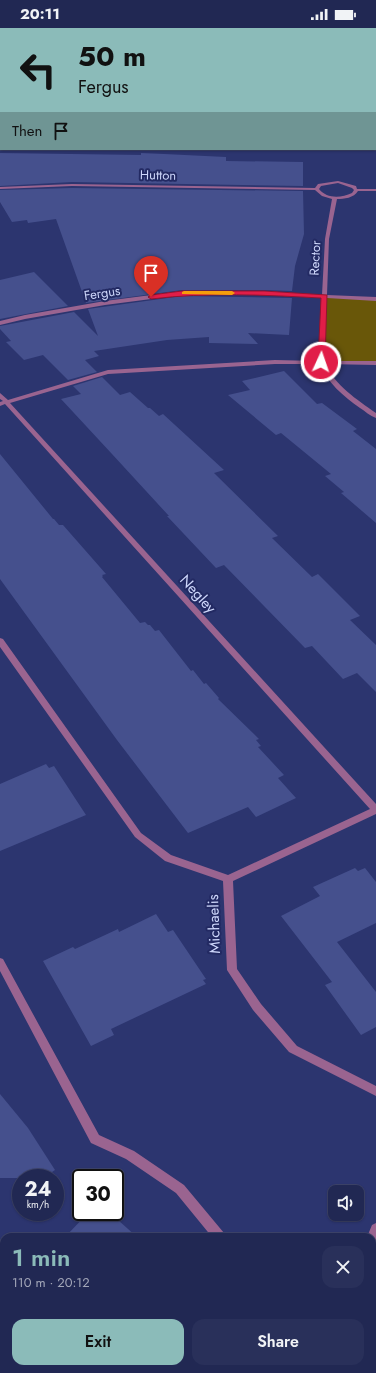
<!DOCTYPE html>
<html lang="en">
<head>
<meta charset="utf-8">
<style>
  body { margin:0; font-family:Jost,sans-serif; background:#29305a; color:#f1f3f6; height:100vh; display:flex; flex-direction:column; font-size:15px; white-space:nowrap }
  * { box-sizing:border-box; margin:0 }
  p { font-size:13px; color:#a2a6b8 }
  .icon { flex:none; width:22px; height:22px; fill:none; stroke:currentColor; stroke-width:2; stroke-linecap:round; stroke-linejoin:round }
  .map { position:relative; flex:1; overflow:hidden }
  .side { position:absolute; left:0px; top:1205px; width:376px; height:140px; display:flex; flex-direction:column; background:#212853; border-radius:12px 12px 0 0; box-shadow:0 1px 3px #0004,0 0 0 1px #3e446a }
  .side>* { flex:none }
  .top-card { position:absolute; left:0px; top:0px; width:376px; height:122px; box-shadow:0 1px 3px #0004,0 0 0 1px #3e446a; background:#8bbbb9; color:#111; overflow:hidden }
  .controls { position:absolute; left:328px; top:1157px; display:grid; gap:8px }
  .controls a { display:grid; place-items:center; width:36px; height:36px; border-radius:8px; background:#212853; box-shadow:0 1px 3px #0004,0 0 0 1px #3e446a; font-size:20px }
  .speed { position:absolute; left:12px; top:1141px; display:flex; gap:8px; font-size:20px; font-weight:700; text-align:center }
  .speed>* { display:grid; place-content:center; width:52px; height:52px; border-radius:50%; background:#212853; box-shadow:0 1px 3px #0004,0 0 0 1px #3e446a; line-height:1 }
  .speed small { font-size:10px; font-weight:400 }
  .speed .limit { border:2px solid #111; border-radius:6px; background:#fff; color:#111 }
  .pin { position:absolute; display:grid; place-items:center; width:34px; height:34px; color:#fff; margin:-41px -17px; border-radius:50% 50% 50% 0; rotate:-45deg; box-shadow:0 0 4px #0007 }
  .pin .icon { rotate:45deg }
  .me { position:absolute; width:44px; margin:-22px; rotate:3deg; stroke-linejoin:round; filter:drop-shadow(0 0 3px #0008) }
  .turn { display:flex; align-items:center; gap:14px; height:84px; padding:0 12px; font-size:18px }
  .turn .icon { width:52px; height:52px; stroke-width:2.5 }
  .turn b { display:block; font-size:28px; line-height:34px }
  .then { display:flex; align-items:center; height:38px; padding:0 12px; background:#0003; gap:8px; font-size:15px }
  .round { display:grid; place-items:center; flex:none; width:42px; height:42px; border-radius:12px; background:#29305a }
  .head { display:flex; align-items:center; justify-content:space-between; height:68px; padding:0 12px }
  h1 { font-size:24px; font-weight:600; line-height:30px; color:#8bbbb9 }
  .button { display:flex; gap:8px; margin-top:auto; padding:8px 12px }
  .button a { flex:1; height:46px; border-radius:12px; background:#8bbbb9; color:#111; font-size:16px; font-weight:600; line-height:46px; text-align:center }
  .button a+a { background:#29305a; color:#f1f3f6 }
  .status { display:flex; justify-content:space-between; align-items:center; height:28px; padding:0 20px; background:#212853; direction:ltr }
  .status svg { height:11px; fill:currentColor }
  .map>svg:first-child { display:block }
  .green { fill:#695709 }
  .building { fill:#45508d }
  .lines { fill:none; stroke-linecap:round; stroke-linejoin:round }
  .street { fill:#9a6490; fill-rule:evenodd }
  .secondary { fill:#ce78be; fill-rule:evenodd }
  .route { fill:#e11d48; stroke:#92132f }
  .slow { fill:#f59e0b }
  .labels { text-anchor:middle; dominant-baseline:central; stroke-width:4; stroke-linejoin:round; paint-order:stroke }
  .far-street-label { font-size:13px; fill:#ced7fb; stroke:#232a63 }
  .street-label { font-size:15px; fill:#ced7fb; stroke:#232a63 }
</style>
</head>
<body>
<div class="status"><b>20:11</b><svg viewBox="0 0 49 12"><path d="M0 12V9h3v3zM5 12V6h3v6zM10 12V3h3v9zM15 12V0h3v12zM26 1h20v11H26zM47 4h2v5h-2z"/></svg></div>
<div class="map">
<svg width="376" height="1345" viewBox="0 0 376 1345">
  <rect width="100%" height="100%" fill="#2c356f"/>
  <g class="green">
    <polygon points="0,0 376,0 376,62 375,1 1,1 0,20"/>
    <polygon points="326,269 376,272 376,334 324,333"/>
  </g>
  <g class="building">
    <polygon points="0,125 141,127 141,125 164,126 226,129 226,133 303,134 303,158 72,154 0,158"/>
    <polygon points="72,160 303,163 304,206 295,238 292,263 264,262 182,262 86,275 56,191 28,195 27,192 12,194 0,174 0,162"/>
    <polygon points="34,244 68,278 0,291 0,252"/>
    <polygon points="182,268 292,270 289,307 248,305 258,316 209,315 209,309 167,312 94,323 99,328 85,332 97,344 68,352 43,327 24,332 6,314 11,313 0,301 0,298 74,284 98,308 88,281"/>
    <polygon points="284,343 317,376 322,375 357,401 353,403 376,421 376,495 341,465 344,464 325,448 331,446 281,405 276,407 228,367 250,362 242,353"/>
    <polygon points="102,349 120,367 130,364 148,380 150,380 159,388 163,386 224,442 214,445 278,508 272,510 312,549 318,546 360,588 350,592 376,617 376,664 357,645 343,651 312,618 305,620 224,537 216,540 167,488 169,488 112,426 61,371 81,366 73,358"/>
    <polygon points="0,426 53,491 54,491 59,497 63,497 106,546 102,547 103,548 102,549 140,595 145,594 148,597 150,597 155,603 159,602 191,643 193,642 204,656 206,655 219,670 218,671 259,711 256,712 261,718 258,719 284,747 278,750 296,770 256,789 248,779 188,805 117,712 0,551"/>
    <polygon points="46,736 49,740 54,738 86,787 0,823 0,756"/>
    <polygon points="355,840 358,843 365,840 376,854 376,895 337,914 376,964 376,999 361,1007 325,957 332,954 281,888 320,868 313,859"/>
    <polygon points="156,886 168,904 173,902 206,951 203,952 206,956 111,1001 114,1007 91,1018 43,933 73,919 75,921 118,901 119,904"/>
    <polygon points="0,1066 28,1100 55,1142 43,1150 0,1150"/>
    <polygon points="89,1184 109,1184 137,1209 65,1209"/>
  </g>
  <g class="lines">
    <g class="street">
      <rect x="0" y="57" width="1" height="2"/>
      <path d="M338,153l18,5 1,3h19v2h-18c-4,7 -14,8 -21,8l-8,40 -2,56 49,2v4l-49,-3 -3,63h52v4l-51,-1c11,22 31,35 51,49v5c-6,-2 -11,-7 -16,-10 -17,-12 -32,-25 -41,-44h-44l-167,10 -98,29 366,401v10l-143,67 4,88 24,35 36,42 79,40v10l-87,-44 -36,-42 -26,-40 -4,-89 -58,-20 -30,-24 -135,-190v-9l3,1 138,194 30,22 57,20 142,-66 -365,-405 -5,2v-4l3,-1 -3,-2v-6l8,7 100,-30 167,-10 43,1 4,-63 -58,-3h-82l-77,10 -80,14 -25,6v-4l25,-6 80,-14 77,-10h82l58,4 3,-56 7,-40 -10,-3 -7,-6 -243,-4 -72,3v-2l72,-3 243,4 3,-4zM338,155l14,5 2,2 -2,3c-11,5 -25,6 -33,-4l2,-3z"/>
      <polygon points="0,930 3,931 99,1107 134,1123 184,1157 224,1205 226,1209 212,1209 176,1165 126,1131 91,1115 0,943"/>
      <polygon points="376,1195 376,1214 372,1216 372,1209 367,1209 372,1197"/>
      <polygon points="372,1274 376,1276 376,1293 372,1291"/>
    </g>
    <g class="secondary">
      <rect x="0" y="70" width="1" height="2"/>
      <rect x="375" y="71" width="1" height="2"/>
    </g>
  </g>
  <path class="route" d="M182,263h82l63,4 -2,67 -4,2 -3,-2 3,-64c-56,-3 -113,-6 -170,1l-3,-2 3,-2z"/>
  <polygon class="slow" points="184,263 232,263 235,265 232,267 182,266 182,264"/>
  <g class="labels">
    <g class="far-street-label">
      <text transform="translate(158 147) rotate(1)">Hutton</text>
      <text transform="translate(315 230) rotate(-87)">Rector</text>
      <text transform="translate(102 265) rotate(-9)">Fergus</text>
    </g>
    <g class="street-label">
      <text transform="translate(198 566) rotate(48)">Negley</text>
      <text transform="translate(214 896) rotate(-92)">Michaelis</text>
    </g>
  </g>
</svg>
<div class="controls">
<a><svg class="icon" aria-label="sound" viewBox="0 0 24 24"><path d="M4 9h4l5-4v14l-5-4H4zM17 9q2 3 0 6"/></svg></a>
</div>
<div class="speed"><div>24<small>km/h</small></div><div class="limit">30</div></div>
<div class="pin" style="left:151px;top:269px;background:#d93025"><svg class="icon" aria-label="arrive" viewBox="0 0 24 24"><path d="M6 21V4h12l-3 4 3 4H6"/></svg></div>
<svg class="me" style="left:321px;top:334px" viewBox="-20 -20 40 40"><circle r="17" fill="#e11d48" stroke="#fff" stroke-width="3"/><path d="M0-11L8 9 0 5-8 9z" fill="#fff"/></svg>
<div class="top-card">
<div class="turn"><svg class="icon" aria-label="left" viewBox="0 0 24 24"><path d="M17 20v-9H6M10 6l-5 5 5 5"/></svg><div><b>50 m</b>Fergus</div></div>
<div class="then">Then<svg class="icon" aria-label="arrive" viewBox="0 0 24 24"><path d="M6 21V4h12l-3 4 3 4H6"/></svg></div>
</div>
<section class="side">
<div class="head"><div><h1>1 min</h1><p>110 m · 20:12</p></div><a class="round"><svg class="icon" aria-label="close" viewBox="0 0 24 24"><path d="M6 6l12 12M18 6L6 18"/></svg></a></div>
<div class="button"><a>Exit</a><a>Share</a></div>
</section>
</div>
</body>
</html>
